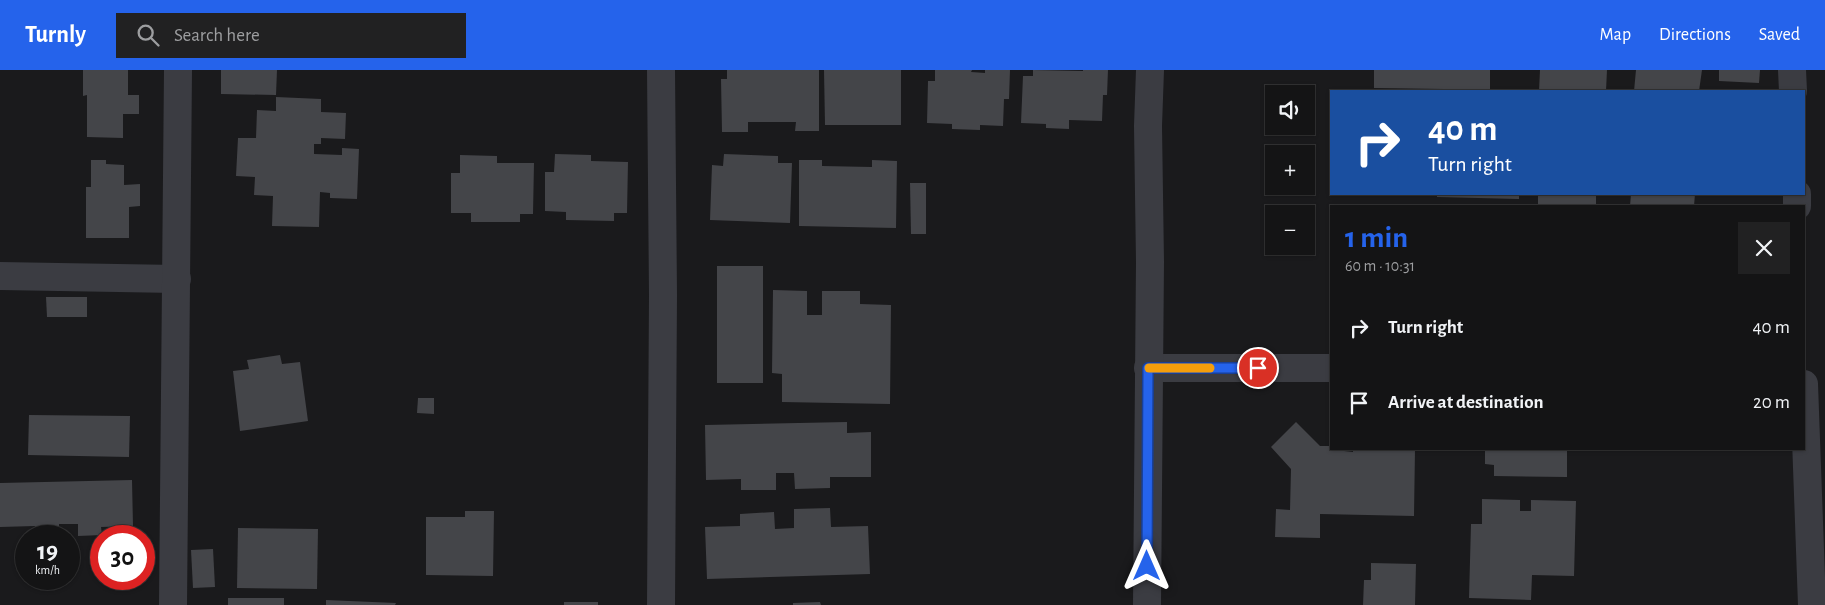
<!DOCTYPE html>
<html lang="en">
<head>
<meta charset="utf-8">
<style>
  body { margin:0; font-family:"Alegreya Sans",sans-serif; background:#212122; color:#f1f3f6; height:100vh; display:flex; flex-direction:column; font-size:19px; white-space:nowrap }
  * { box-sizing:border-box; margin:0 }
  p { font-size:16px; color:#9d9ea0 }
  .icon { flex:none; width:28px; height:28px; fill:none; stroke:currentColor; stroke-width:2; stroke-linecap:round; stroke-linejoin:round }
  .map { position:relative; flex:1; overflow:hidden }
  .drawer { position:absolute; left:1330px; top:135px; width:475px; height:245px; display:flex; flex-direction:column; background:#141415; border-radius:0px; box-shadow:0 1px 4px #0004,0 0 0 1px #333334 }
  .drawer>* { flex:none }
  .hud { position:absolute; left:1330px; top:20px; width:475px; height:105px; border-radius:0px; box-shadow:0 1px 4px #0004,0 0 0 1px #333334; background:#1a4fa0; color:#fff; overflow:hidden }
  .fabs { position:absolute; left:1265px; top:15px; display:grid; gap:10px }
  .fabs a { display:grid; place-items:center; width:50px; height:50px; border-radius:0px; background:#141415; box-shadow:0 1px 4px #0004,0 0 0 1px #333334; font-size:25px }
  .speed { position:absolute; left:15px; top:455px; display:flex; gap:10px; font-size:25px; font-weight:700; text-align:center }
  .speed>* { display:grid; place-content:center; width:65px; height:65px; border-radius:50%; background:#141415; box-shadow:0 1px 4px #0004,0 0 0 1px #333334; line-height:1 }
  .speed small { font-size:12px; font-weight:400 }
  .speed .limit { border:8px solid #d22; background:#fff; color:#111 }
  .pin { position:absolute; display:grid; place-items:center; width:42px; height:42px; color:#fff; margin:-21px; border:2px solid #fff; border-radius:50%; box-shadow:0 1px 5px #0007 }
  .me { position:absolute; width:55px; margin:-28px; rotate:0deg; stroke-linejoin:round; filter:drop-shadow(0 0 4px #0008) }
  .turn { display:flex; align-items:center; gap:18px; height:105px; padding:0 15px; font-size:22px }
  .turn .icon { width:65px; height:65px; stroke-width:2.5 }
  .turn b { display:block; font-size:35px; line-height:42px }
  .round { display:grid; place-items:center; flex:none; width:52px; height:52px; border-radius:0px; background:#212122 }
  .head { display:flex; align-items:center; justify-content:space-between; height:85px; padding:0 15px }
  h1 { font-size:30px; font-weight:700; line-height:38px; color:#2563eb }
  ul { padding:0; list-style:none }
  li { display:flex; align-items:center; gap:15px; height:75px; padding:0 15px }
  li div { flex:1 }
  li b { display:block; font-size:19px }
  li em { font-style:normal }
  header { display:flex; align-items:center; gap:30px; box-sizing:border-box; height:70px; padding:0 25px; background:#2563eb; color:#fff }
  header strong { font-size:24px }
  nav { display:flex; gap:28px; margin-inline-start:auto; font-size:18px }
  .search { width:350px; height:45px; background:#212122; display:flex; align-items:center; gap:12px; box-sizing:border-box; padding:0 18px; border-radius:0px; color:#9d9ea0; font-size:19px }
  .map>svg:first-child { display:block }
  .building { fill:#444549 }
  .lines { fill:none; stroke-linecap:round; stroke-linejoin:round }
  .minor { stroke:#3b3c42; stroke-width:28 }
  .route-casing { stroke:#184099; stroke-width:12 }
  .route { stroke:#2563eb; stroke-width:9 }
  .slow { stroke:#f59e0b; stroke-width:9 }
</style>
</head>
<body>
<header>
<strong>Turnly</strong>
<div class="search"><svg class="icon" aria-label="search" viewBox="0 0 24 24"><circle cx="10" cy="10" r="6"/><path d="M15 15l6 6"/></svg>Search here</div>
<nav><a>Map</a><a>Directions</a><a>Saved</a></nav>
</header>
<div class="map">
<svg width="1825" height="535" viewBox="0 0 1825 535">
  <rect width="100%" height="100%" fill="#1a1a1c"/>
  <g class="building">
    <polygon points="83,0 128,0 128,25 139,25 139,44 123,44 123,68 87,67 87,25 83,26"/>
    <polygon points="221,0 277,0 276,25 221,24"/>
    <polygon points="727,0 819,0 819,61 795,61 796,52 748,52 748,62 722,62 721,9 727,9"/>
    <polygon points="824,0 901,0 901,55 825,55"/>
    <polygon points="935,0 972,0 971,2 985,3 985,0 1010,0 1009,29 1004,29 1003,56 980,55 980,60 952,59 952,54 927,53 928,11 935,11"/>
    <polygon points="1033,0 1083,1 1083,0 1108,0 1107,25 1103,25 1102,51 1069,50 1069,59 1046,58 1046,54 1021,53 1023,6 1033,6"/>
    <polygon points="1374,0 1490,0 1490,21 1443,21 1443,19 1374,18"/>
    <polygon points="1540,0 1607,0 1606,21 1539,21"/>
    <polygon points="1636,0 1702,0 1699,21 1634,21"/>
    <polygon points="1719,0 1760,0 1759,13 1719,11"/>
    <polygon points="276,27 321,29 321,42 346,43 345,69 321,68 321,74 314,74 314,84 342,85 342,78 359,79 357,129 330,128 330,123 320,122 319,157 272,156 273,126 254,125 255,107 236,106 238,68 256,68 257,40 276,41"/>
    <polygon points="555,84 591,85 591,91 628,92 627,143 614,143 614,151 566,150 566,142 545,141 545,102 554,102"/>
    <polygon points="724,84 778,86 778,93 792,93 790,153 710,150 712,95 723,96"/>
    <polygon points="460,85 497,86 497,93 534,93 533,144 520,144 520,152 471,152 471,143 451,143 451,103 460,103"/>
    <polygon points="91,90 106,90 106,94 124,95 124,115 140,114 140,136 129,137 129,168 86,168 86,117 91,117"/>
    <polygon points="799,90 822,90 822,96 872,97 872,90 897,91 896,158 799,156"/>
    <polygon points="910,113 926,113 926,164 911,164"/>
    <polygon points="1437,124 1519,124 1519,129 1437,127"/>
    <rect x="1538" y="124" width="58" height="12"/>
    <polygon points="1631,124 1695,124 1694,136 1630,136"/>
    <rect x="717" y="196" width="46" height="117"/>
    <polygon points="773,220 807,221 807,245 822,245 822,221 860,221 860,234 891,235 890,334 782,332 782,304 772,303"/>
    <polygon points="46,227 87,227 87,247 47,247"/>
    <polygon points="280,285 282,294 300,292 308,351 240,361 233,301 249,299 247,290"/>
    <polygon points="418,328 434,328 434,344 417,343"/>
    <polygon points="29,345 130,346 129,387 28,385"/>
    <polygon points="847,352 847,363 871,362 871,407 830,407 830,418 795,419 794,403 776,403 776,420 741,420 741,409 706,410 705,355"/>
    <polygon points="1296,352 1320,376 1331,376 1331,379 1343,379 1344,381 1353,382 1353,379 1388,381 1388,379 1415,379 1414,446 1320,444 1320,468 1275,467 1276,439 1290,440 1291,399 1271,377"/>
    <polygon points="1485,379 1567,379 1567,407 1494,406 1494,395 1485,394"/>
    <polygon points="132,410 133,456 101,457 102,465 78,466 78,454 59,454 59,466 35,466 35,456 0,457 0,413"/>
    <polygon points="1482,429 1520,430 1520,441 1531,441 1531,430 1576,431 1574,506 1532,505 1531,530 1469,528 1471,454 1482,454"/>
    <polygon points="830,438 831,457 868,456 870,504 707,509 705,457 740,456 740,444 774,442 775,459 794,458 794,439"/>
    <polygon points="465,441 494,441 493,506 426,505 426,447 465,447"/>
    <polygon points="238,458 318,459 317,519 237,518"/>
    <polygon points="213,479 215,517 193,518 191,480"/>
    <polygon points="1371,493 1416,494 1415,535 1363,535 1364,510 1371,510"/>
    <rect x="228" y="528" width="56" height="7"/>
    <polygon points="326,530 396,533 395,535 326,535"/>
    <rect x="564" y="532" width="34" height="3"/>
    <polygon points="820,532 821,535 793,535 793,533"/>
  </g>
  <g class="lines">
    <g class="minor">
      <polyline points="1792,0 1793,21"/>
      <polyline points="1797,124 1797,136"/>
      <polyline points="0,206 177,209"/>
      <polyline points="1148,298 1331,298"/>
      <polyline points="1804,314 1812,535"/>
      <polyline points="173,535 178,0"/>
      <polyline points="661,535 663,225 661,0"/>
      <polyline points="1147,535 1150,192 1148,56 1150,0"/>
    </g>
  </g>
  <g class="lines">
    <defs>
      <polyline id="route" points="1147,496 1148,298 1258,298"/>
    </defs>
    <use href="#route" class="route-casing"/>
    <use href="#route" class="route"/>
    <polyline class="slow" points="1149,298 1210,298"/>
  </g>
</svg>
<div class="fabs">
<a><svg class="icon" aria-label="sound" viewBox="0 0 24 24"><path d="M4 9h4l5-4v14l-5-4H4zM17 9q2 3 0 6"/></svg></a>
<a>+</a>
<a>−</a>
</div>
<div class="speed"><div>19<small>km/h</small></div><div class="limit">30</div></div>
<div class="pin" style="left:1258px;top:298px;background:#d93025"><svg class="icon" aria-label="arrive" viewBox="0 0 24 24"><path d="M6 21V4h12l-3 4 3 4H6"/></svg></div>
<svg class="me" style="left:1147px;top:496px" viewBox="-20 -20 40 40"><path d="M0-17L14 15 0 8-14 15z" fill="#2563eb" stroke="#fff" stroke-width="4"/></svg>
<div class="hud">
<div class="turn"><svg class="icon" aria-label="right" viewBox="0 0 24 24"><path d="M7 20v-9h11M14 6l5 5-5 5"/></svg><div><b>40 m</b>Turn right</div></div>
</div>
<section class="drawer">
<div class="head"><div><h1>1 min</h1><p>60 m · 10:31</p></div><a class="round"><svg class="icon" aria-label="close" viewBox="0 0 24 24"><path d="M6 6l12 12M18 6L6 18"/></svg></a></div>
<ul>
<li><svg class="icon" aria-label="right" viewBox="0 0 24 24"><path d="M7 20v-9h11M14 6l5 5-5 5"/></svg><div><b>Turn right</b></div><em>40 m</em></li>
<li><svg class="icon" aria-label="arrive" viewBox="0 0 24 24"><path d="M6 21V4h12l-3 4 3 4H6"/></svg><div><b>Arrive at destination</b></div><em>20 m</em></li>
</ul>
</section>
</div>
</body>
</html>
